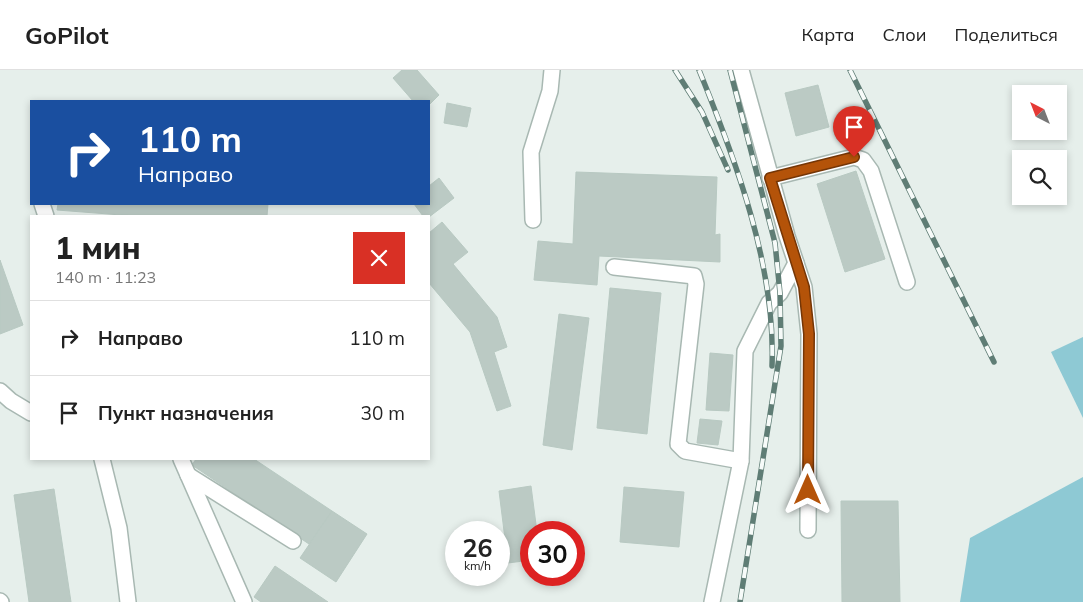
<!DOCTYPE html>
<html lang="ru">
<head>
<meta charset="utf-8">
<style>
  body { margin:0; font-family:Mulish,sans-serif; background:#f2f2f2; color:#222; height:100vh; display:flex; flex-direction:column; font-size:19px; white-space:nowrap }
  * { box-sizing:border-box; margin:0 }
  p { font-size:16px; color:#767676 }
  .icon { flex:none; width:28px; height:28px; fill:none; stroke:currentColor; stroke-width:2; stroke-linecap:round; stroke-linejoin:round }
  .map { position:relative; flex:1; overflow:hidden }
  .drawer { position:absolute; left:30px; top:145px; width:400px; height:245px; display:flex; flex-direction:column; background:#fff; border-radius:0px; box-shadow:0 2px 8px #0003 }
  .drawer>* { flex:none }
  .guide { position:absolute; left:30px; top:30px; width:400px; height:105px; border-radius:0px; box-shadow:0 2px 8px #0003; background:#1a4fa0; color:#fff; overflow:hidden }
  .needle { width:32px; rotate:318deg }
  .buttons { position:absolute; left:1012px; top:15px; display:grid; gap:10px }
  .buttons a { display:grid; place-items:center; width:55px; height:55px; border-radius:0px; background:#fff; box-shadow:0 2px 8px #0003; font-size:25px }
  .speed { position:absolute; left:445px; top:451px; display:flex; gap:10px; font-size:25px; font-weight:700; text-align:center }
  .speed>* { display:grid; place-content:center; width:65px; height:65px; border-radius:50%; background:#fff; box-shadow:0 2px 8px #0003; line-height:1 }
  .speed small { font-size:12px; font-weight:400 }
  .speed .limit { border:8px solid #d22; background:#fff; color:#111 }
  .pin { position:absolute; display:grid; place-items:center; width:42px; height:42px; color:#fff; margin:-51px -21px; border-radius:50% 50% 50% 0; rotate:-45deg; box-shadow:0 0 5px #0007 }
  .pin .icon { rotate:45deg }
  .me { position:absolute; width:55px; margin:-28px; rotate:0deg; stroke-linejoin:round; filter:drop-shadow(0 0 4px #0008) }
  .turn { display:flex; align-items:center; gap:18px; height:105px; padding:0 25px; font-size:22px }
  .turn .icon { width:65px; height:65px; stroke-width:2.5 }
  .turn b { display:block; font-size:35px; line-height:42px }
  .round { display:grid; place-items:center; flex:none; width:52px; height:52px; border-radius:0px; background:#f2f2f2 }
  .summary { display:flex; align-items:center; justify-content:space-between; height:85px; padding:0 25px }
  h1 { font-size:30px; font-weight:800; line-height:38px }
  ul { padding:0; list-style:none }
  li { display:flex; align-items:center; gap:15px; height:75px; padding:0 25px; border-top:1px solid #e0e0e0 }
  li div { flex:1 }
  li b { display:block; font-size:19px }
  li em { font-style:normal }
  header { display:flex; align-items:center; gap:30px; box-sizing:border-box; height:70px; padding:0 25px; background:#fff; border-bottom:1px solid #e0e0e0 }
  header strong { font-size:24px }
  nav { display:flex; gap:28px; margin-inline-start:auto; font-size:18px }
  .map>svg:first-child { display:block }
  .water { fill:#8ec9d4 }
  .building { fill:#bbcac4; stroke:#b8c9c2 }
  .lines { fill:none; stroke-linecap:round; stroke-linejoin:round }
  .minor-casing { stroke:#a8b8b2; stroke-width:18 }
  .minor { stroke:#fff; stroke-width:15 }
  .rail-casing { stroke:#5f7d75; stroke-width:5.5 }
  .rail { stroke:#f7fbf9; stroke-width:4; stroke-dasharray:11; stroke-linecap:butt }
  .route-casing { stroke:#753606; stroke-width:12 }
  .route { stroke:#b45309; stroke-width:9 }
</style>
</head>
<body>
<header>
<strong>GoPilot</strong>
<nav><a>Карта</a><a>Слои</a><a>Поделиться</a></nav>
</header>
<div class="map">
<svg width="1083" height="532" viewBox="0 0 1083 532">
  <rect width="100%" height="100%" fill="#e6efeb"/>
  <g class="water">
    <polygon points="1083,267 1083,348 1051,282"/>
    <polygon points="1083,407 1083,532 960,532 970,468"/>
  </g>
  <g class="building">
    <polygon points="402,0 417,0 439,25 429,35 429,31 413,31 393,8"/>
    <polygon points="818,15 829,57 796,66 785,23"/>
    <polygon points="447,33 471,38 467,57 444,53"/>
    <polygon points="856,101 885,189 845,202 817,114"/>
    <polygon points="576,102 717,107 715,165 720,164 720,192 599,186 597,215 534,210 538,171 573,174"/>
    <polygon points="439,108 454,128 429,147 423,146 414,134 429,134 429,116"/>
    <polygon points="58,134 268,134 267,146 134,146 57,140"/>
    <polygon points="442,152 468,182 453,194 497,247 507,277 494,282 511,336 497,341 470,262 429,213 429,163"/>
    <polygon points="0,190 23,255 0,264"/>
    <polygon points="610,218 661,223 647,364 597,358"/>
    <polygon points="559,244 589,248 572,380 543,375"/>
    <polygon points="710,283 733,285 729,341 706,340"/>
    <polygon points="700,349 722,351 718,375 697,373"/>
    <polygon points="196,389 254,389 332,441 309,474 192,395"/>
    <polygon points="531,416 537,462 531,462 531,490 508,493 499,421"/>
    <polygon points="624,417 684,422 679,477 620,472"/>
    <polygon points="54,419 71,532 29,532 14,425"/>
    <polygon points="841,431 898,431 900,532 842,532"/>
    <polygon points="332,441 367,464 336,512 300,488"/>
    <polygon points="275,496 328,532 261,532 254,527"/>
  </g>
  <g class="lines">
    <defs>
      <g id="minor">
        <polyline points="741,0 787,166 804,217 809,264 808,460"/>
        <polyline points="770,108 854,87 863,90 871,101 907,212"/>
        <polyline points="42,134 46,146"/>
        <polyline points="533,150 531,82 550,21 552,0"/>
        <polyline points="614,197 694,206 696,214 678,374 685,381 741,391"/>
        <polyline points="0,321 11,331 31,343"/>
        <polyline points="102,389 119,458 128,532"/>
        <polyline points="181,389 244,532"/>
        <polyline points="188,405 293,471"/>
        <polyline points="0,531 1,532"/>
        <polyline points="712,532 741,391 745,281 769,233 780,223 796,193"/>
      </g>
    </defs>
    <use href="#minor" class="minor-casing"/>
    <use href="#minor" class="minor"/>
    <defs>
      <g id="rail">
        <polyline points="675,0 702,42 728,100"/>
        <path d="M699,0c37,91 77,197 73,296"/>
        <polyline points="730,0 775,173 780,223 781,276 740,532"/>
        <polyline points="850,0 994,292"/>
      </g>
    </defs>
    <use href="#rail" class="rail-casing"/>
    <use href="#rail" class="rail"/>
  </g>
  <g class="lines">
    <defs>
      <polyline id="route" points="808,420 809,264 804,217 770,108 854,87"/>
    </defs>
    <use href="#route" class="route-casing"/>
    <use href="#route" class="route"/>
  </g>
</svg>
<div class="buttons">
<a><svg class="needle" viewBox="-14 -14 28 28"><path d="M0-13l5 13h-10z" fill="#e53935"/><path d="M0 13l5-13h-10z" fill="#767676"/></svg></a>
<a><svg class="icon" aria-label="search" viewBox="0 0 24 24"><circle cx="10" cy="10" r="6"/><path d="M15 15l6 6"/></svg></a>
</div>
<div class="speed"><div>26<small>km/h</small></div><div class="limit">30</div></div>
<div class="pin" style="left:854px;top:87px;background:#d93025"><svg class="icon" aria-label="arrive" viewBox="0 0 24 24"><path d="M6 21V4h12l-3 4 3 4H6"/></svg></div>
<svg class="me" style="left:808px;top:420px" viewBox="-20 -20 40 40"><path d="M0-17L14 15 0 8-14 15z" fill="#b45309" stroke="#fff" stroke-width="4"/></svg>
<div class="guide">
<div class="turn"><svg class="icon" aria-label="right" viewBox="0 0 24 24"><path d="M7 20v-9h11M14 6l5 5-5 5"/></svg><div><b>110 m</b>Направо</div></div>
</div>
<section class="drawer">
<div class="summary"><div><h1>1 мин</h1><p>140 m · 11:23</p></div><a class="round" style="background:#d93025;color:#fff"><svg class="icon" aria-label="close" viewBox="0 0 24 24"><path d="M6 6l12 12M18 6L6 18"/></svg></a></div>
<ul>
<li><svg class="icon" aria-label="right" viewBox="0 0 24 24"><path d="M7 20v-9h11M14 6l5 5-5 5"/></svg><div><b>Направо</b></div><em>110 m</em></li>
<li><svg class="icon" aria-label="arrive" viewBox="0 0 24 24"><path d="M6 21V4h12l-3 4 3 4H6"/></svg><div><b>Пункт назначения</b></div><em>30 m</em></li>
</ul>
</section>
</div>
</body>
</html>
